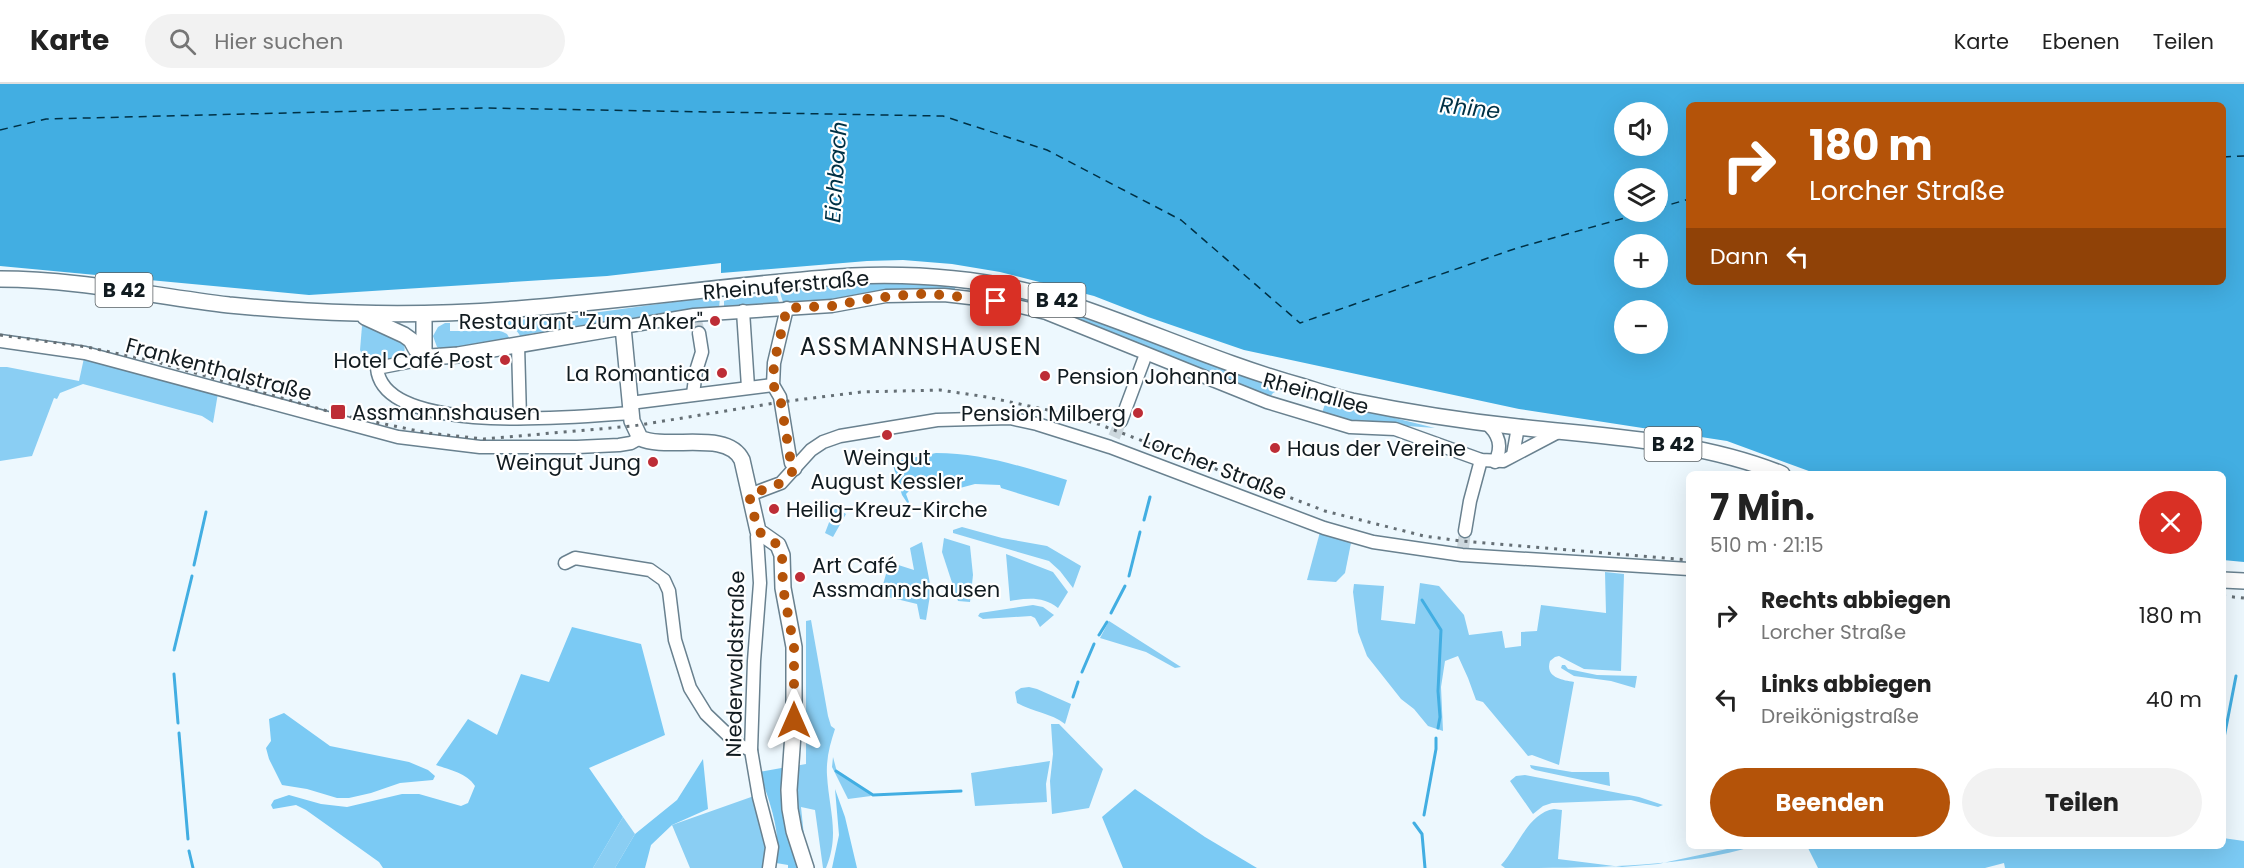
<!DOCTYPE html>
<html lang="de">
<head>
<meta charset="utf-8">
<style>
  body { margin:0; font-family:Poppins,sans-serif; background:#f2f2f2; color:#222; height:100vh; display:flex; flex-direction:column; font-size:22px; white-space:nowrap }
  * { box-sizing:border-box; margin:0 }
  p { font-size:20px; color:#767676 }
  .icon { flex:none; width:33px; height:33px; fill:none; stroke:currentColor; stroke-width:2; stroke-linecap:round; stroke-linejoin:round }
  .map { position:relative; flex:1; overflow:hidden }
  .drawer { position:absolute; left:1686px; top:387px; width:540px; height:378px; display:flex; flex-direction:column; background:#fff; border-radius:9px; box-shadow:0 6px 24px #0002 }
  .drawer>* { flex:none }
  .guide { position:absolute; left:1686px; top:18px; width:540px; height:183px; border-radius:9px; box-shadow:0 6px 24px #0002; background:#b45309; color:#fff; overflow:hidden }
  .controls { position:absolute; left:1614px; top:18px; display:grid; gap:12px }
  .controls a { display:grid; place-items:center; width:54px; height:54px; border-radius:50%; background:#fff; box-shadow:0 6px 24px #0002; font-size:30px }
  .pin { position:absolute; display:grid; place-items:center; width:51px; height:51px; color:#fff; margin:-26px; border-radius:12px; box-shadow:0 3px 9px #0006 }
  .me { position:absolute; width:66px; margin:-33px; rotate:0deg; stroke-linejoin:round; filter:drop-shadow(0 0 4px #0008) }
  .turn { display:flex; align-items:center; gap:21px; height:126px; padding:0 24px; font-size:27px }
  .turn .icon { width:78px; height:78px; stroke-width:2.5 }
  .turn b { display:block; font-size:42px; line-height:51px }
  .then { display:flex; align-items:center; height:57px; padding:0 24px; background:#0003; gap:12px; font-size:22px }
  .round { display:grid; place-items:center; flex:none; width:63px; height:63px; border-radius:32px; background:#f2f2f2 }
  .overview { display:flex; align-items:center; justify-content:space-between; height:102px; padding:0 24px }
  h1 { font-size:36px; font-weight:700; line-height:45px }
  .primary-button { display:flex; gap:12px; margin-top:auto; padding:12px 24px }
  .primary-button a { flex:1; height:69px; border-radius:36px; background:#b45309; color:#fff; font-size:24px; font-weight:700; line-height:69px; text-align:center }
  .primary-button a+a { background:#f2f2f2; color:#222 }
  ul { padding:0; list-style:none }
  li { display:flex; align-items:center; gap:18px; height:84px; padding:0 24px }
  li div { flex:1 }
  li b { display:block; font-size:22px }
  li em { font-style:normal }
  header { display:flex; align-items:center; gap:36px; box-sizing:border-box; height:84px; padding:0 30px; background:#fff; border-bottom:2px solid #e0e0e0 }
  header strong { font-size:28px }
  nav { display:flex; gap:33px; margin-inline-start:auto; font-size:21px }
  .search { width:420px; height:54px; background:#f2f2f2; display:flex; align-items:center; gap:15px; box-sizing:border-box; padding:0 21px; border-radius:33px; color:#767676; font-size:22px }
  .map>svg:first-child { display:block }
  .green { fill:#8acef3 }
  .forest { fill:#7bcaf4 }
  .water { fill:#42aee2; fill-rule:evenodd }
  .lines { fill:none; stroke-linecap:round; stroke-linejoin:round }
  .stream { stroke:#42aee2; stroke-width:3 }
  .ferry { stroke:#003145; stroke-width:1.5; stroke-dasharray:8 6; stroke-linecap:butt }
  .minor-tunnel { stroke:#ccd7dd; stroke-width:12; stroke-dasharray:12 6; stroke-linecap:butt }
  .minor-casing { stroke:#69818f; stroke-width:15 }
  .major-casing { stroke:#69818f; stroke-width:18 }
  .minor { stroke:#fff; stroke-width:12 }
  .major { stroke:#fff; stroke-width:15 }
  .rail { stroke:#656f75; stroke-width:3; stroke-dasharray:3 6; stroke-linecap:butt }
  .route { stroke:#b45309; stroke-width:10; stroke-dasharray:0 18 }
  .poi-dot { fill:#bd2d36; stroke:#fff; stroke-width:2 }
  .labels { text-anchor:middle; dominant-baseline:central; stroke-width:4.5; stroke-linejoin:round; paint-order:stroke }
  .shield { fill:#fff; stroke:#585f63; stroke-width:1.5 }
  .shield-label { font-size:20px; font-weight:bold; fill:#111b20 }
  .street-label { font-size:21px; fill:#111b20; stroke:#fff }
  .poi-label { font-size:21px; fill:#111b20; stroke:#fff; text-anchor:end }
  .water-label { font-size:22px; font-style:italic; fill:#003145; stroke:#fff }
  .quarter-label { font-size:24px; letter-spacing:1.5px; fill:#111b20; stroke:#fff }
</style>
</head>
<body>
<header>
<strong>Karte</strong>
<div class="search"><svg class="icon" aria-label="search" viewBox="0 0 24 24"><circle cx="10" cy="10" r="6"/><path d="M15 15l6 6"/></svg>Hier suchen</div>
<nav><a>Karte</a><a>Ebenen</a><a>Teilen</a></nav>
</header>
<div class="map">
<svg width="2244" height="784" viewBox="0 0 2244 784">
  <rect width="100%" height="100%" fill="#edf8fe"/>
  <g class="green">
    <polygon points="856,199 902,199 955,203 955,207 917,205 878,208 834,217 784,221 779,206"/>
    <polygon points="770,211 777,212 780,221 724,224 724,217 730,215"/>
    <path d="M720,214l-1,10 -163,26 -2,-4 -25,4v5l-7,1c-8,-22 -33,-16 -52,-16l108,-9 109,-15z"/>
    <path d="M1028,218c87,22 168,58 253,87l-8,4 -3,4 -243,-93z"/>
    <polygon points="445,239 450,239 450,247 501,247 507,250 511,257 444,268 437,263 433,252 438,243"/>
    <path d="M362,242c14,0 48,8 42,27l-12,7 -28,-2 -4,-8z"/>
    <polygon points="84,274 218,309 213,339 202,332 83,300 60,309 57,315 54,314 32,372 0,377 0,283 7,283 79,297"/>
    <polygon points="1326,317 1435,344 1353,338 1322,329"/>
    <polygon points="826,418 846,430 833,453 825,449 833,428"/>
    <polygon points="962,443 1002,454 1047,462 1081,482 1073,504 1060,487 1049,477 953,449 953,446"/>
    <polygon points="1320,448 1351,459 1345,489 1336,498 1307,496"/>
    <polygon points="944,454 970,462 973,491 970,518 958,517 942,468"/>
    <polygon points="922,458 931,505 926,536 920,535 917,520 880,511 886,490 892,479 914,486 910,464"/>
    <path d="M1006,470l47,18 15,20 -10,16c-15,-12 -31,-10 -48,-7z"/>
    <path d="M1605,488l19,2 -3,97 -37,-2 -25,-13 -4,1 -5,4c-5,16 11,19 24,21l-15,83 -27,-10 -4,1 -45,-54 -7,-2 -8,-22 -10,-22 -13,5 -4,26 2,44 -15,-5 -14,-17 -13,-10 -34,-43 -9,-24 -5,-40 1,-8 30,2 -3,34 34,4 5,-41 19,3 25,29 5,20 33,-4 3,17 16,-2v-14l16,-1 4,-26 65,8z"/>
    <polygon points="1033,521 1043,523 1054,531 1040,543 1035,534 1031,532 983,535 978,532 980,529"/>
    <path d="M811,536l17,96 3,10 4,3c-5,15 -9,30 -8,46 2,35 13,59 -1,93h-3l-8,-58 -14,-3 3,29 11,32h-5c-12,-37 -16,-63 -15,-102l11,-2v-143z"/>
    <polygon points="1109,537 1181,583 1175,584 1146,568 1100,554"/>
    <polygon points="1562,581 1565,581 1568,585 1597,591 1637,592 1635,604 1611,597 1574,592 1561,584"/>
    <path d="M1029,603l8,2 34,15 -6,20c-14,-11 -32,-12 -48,-21l-2,-11 6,-4z"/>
    <polygon points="1051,640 1059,640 1103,685 1089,724 1052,730 1050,697 1053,670"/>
    <polygon points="833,673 837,688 869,708 871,712 848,715 832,683"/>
    <polygon points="1050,677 1046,700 1047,718 975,722 971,689"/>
    <polygon points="1530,681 1572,688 1609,688 1610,702 1535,686 1531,684"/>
    <polygon points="1525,691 1639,713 1663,721 1658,723 1631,716 1552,719 1543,722 1533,730 1510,697 1516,692"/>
    <path d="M754,712c6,24 17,48 9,72h-73l-18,-43z"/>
    <path d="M1554,725l8,1 -4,49 64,8 36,-3 83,-18h13c-68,22 -175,22 -249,22l-4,-3c17,-18 27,-52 53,-56z"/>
    <polygon points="623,733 635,750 615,784 593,784"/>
  </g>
  <g class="forest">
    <path d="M936,369c46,0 87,14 131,27l-8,26 -58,-18 -1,-3 -25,-1 -15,4 -17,-3 -4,1 -11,-9 -10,5 -12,12 3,8 -1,2 -6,-9 -10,-33z"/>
    <path d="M572,543l69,17 24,91 -76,33 34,49 -30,51h-210l-4,-6 -73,-52 -10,-5 -23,4 -2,-4 3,-5 15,-5 32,9 26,3 55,-13h17l42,12 7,-3 7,-17c-8,-13 -25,-16 -39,-21l32,-46 29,16 24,-61 28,8z"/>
    <polygon points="284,629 330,662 409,678 428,686 435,692 433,696 400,699 371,709 349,714 337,714 307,705 282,701 269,675 266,664 271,657 269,635"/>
    <polygon points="703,675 708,725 672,741 651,761 645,784 615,784 635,750 677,716"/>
    <path d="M787,683l14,101h-13v-3l-12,-2c6,-30 -7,-63 -17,-91z"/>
    <polygon points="835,705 845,733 857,784 832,784 839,751"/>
    <polygon points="1135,705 1205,753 1257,784 1123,784 1102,733"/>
    <polygon points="2223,754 2244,757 2244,784 2005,784 2004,779 1985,784 1818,784 1807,762 2223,762"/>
  </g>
  <path class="water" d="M0,0h2244v478l-21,-2v-86h-406l-90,-33 -208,-32 -275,-59 -96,-33 -54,-21 -94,-24 -48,-8 -49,-4 -36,1 -146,12v-10l-114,13 -298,19 -309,-29zM1689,21h534v177h-534zM1624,28h34v34h-34zM1624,94h34v34h-34zM1624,160h34v34h-34zM1624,226h34v34h-34z"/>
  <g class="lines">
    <g class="stream">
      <polyline points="1144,436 1150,413"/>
      <polyline points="194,481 206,428"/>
      <polyline points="1129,492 1140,448"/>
      <polyline points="1422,516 1441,546 1438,607 1440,633 1438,644"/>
      <polyline points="1111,529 1125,502"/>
      <polyline points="1099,551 1107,538"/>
      <polyline points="174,566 192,492"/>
      <polyline points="1082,588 1094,560"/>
      <polyline points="174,590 178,639"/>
      <polyline points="1073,613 1078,598"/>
      <polyline points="179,649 188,755"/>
      <polyline points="2223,659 2236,592"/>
      <polyline points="836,687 873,711 961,707"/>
      <polyline points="1424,731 1436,665 1436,654"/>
      <polyline points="1414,739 1422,750 1425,784"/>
      <polyline points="189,767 193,784"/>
    </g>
    <g class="ferry">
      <polyline points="0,46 46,35 484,24 943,32 1047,66 1181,136 1300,239 1517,164 1646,128"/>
      <polyline points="2223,73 2244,72"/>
      <polyline points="1658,124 1689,115"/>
    </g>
    <g class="minor-tunnel">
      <polyline points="696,237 699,249"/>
      <polyline points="1114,353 1121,337"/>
      <polyline points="1463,464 1465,447"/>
    </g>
    <defs>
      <g id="minor">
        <polyline points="787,224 774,279 773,301 780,313 789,368 791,379 795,385"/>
        <polyline points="743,227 748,303"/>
        <polyline points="623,243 694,231 832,222 886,212 944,211 996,217 1046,229 1267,318 1350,343 1395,345 1481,376 1503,377 1560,347"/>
        <polyline points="0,257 85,269 398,353 480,363 577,363 619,361 631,359 640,354"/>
        <polyline points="518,261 520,334"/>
        <path d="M424,270l-11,7 -36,7c6,70 206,48 253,45"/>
        <polyline points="693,310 696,287 702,268 699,249"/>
        <polyline points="630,319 773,301"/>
        <polyline points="1121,337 1146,270"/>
        <path d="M1486,339c13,11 17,23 9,39"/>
        <polyline points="1513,371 1518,343"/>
        <polyline points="749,411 781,399 811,366 823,358 840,352 937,336 1010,334 1037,340 1110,363 1324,444 1373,458 1462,471 1689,485"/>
        <polyline points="758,447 757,453 760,499 754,577 751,666 759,713 772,763 769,784"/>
        <polyline points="1465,447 1470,417 1481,376"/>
        <polyline points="565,479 575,474 650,486 664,496 669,507 675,556 690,604 706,630 730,653 741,662 751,666"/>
      </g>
      <g id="major">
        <path d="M0,195c77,0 153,17 229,26 42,4 85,7 127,8 167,6 331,-26 496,-37 73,-3 149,4 218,28 78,26 152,60 231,82 17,5 34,11 51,15 54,11 111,20 166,26 89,10 180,13 264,47"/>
        <polyline points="424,230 424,270"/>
        <path d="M365,233l39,18 7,5 5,9 14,8 28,-2 165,-28 9,94 8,17c27,13 87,-9 102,22l16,71 20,14 4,10 1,33 11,59v73l-5,70 1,19 4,22 12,37"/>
        <polyline points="2223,496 2244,497"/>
      </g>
    </defs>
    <use href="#minor" class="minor-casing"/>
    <use href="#major" class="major-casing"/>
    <use href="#minor" class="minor"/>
    <use href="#major" class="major"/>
    <g class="rail">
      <polyline points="0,251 87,263 157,278 341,331 428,349 484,355 633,342 781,318 861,308 940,306 987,313 1048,326 1101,341 1325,427 1424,452 1461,457 1689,476"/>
      <polyline points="2223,512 2244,514"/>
    </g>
  </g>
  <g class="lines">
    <polyline class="route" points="794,636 794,563 783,504 782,471 778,461 758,447 749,411 781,399 795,385 791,379 780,313 773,301 774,279 787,224 832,222 873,214 919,210 944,211 996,217"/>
  </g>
  <g class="poi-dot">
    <circle cx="715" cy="237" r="6"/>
    <circle cx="505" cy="276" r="6"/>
    <circle cx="722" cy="289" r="6"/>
    <circle cx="1045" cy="292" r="6"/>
    <rect x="330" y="320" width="16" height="16" rx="3"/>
    <circle cx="1138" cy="329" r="6"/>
    <circle cx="887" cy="351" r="6"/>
    <circle cx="1275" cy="364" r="6"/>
    <circle cx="653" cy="378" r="6"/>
    <circle cx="774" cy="425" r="6"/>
    <circle cx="800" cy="493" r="6"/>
  </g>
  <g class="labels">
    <g class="shield">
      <rect x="95.5" y="189" width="57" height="34" rx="4.5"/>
      <rect x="1028.5" y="199" width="57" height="34" rx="4.5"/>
      <rect x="1644.5" y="343" width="57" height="34" rx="4.5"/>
    </g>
    <g class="shield-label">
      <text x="124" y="206">B 42</text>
      <text x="1057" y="216">B 42</text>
      <text x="1673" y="360">B 42</text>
    </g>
    <g class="street-label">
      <text transform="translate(786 201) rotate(-5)">Rheinuferstraße</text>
      <text transform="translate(219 285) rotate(15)">Frankenthalstraße</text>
      <text transform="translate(1316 309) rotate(15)">Rheinallee</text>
      <text transform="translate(1215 382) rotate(21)">Lorcher Straße</text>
      <text transform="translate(735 580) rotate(-89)">Niederwaldstraße</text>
    </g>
    <g class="poi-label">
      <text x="703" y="237">Restaurant "Zum Anker"</text>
      <text x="493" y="276">Hotel Café Post</text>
      <text x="710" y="289">La Romantica</text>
      <text x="1057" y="292" text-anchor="start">Pension Johanna</text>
      <text x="352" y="328" text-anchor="start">Assmannshausen</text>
      <text x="1126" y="329">Pension Milberg</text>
      <text x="1287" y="364" text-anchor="start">Haus der Vereine</text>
      <text x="887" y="373" text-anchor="middle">Weingut<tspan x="887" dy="24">August Kessler</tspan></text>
      <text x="641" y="378">Weingut Jung</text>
      <text x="786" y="425" text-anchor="start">Heilig-Kreuz-Kirche</text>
      <text x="812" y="481" text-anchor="start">Art Café<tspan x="812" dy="24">Assmannshausen</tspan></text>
    </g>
    <g class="water-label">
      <text transform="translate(1470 24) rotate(6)">Rhine</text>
      <text transform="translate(836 88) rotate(-86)">Eichbach</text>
    </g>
    <g class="quarter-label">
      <text x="921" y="262">ASSMANNSHAUSEN</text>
    </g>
  </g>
</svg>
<div class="controls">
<a><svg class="icon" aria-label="sound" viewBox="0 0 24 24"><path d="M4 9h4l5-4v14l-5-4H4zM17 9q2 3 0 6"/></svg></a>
<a><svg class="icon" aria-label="layers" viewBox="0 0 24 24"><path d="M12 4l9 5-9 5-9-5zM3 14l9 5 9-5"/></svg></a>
<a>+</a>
<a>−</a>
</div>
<div class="pin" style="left:996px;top:217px;background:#d93025"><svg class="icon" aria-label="arrive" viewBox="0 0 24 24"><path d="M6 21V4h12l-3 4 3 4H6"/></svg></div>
<svg class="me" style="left:794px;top:636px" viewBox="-20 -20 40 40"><path d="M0-17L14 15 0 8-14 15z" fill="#b45309" stroke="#fff" stroke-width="4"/></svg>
<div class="guide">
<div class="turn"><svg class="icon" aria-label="right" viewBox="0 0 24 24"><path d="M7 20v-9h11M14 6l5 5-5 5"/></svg><div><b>180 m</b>Lorcher Straße</div></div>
<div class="then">Dann<svg class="icon" aria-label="left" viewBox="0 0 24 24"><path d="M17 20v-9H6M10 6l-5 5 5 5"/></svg></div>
</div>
<section class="drawer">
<div class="overview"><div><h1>7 Min.</h1><p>510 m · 21:15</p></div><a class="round" style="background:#d93025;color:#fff"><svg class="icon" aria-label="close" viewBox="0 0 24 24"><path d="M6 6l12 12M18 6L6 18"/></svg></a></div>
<ul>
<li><svg class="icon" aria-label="right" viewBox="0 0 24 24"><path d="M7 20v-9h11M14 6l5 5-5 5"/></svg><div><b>Rechts abbiegen</b><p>Lorcher Straße</p></div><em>180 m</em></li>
<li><svg class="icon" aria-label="left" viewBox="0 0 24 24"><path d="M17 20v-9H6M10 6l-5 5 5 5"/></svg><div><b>Links abbiegen</b><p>Dreikönigstraße</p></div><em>40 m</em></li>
</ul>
<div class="primary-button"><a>Beenden</a><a>Teilen</a></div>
</section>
</div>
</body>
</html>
